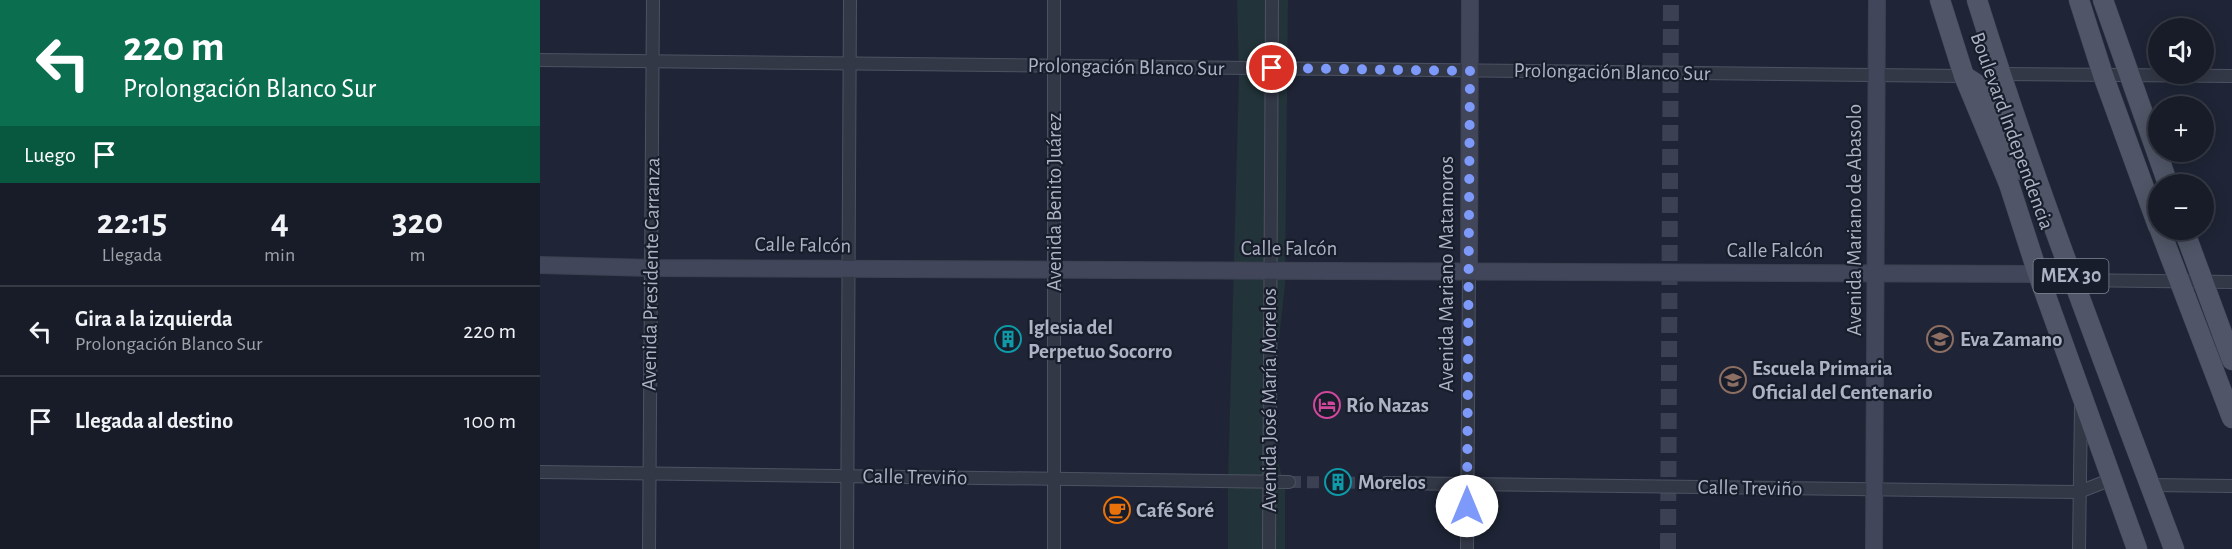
<!DOCTYPE html>
<html lang="es">
<head>
<meta charset="utf-8">
<style>
  body { margin:0; font-family:"Alegreya Sans",sans-serif; background:#202530; color:#f1f3f6; height:100vh; display:flex; flex-direction:column; font-size:22px; white-space:nowrap }
  * { box-sizing:border-box; margin:0 }
  p { font-size:20px; color:#9ea1a8 }
  .icon { flex:none; width:33px; height:33px; fill:none; stroke:currentColor; stroke-width:2; stroke-linecap:round; stroke-linejoin:round }
  .map { position:relative; flex:1; overflow:hidden }
  .details { display:flex; flex-direction:column; background:#171c28; width:540px }
  .details>* { flex:none }
  .hud { background:#0b6e4f; color:#fff; overflow:hidden }
  .controls { position:absolute; left:1608px; top:18px; display:grid; gap:12px }
  .controls a { display:grid; place-items:center; width:66px; height:66px; border-radius:50%; background:#171c28; box-shadow:0 3px 15px #0003,0 0 0 2px #363a45; font-size:30px }
  .pin { position:absolute; display:grid; place-items:center; width:51px; height:51px; color:#fff; margin:-26px; border:3px solid #fff; border-radius:50%; box-shadow:0 2px 6px #0007 }
  .me { position:absolute; width:66px; margin:-33px; rotate:0deg; stroke-linejoin:round; filter:drop-shadow(0 0 4px #0008) }
  .turn { display:flex; align-items:center; gap:21px; height:126px; padding:0 24px; font-size:27px }
  .turn .icon { width:78px; height:78px; stroke-width:2.5 }
  .turn b { display:block; font-size:42px; line-height:51px }
  .then { display:flex; align-items:center; height:57px; padding:0 24px; background:#0003; gap:12px; font-size:22px }
  .eta { display:flex; justify-content:space-evenly; align-items:center; height:102px; text-align:center }
  .eta b { font-size:36px; font-weight:600; line-height:42px }
  ul { padding:0; list-style:none }
  li { display:flex; align-items:center; gap:18px; height:90px; padding:0 24px; border-top:2px solid #363a45 }
  li div { flex:1 }
  li b { display:block; font-size:22px }
  li em { font-style:normal }
  main { display:flex; flex:1; min-height:0 }
  .map>svg:first-child { display:block }
  .green { fill:#223339 }
  .lines { fill:none; stroke-linecap:round; stroke-linejoin:round }
  .street-tunnel { stroke:#3b4152; stroke-width:12; stroke-dasharray:12 6; stroke-linecap:butt }
  .secondary-tunnel { stroke:#3b4152; stroke-width:16; stroke-dasharray:16 8; stroke-linecap:butt }
  .street-casing { stroke:#4d5262; stroke-width:14 }
  .secondary-casing { stroke:#3c4151; stroke-width:18 }
  .primary-casing { stroke:#3c4151; stroke-width:21 }
  .street { stroke:#333847; stroke-width:12 }
  .secondary { stroke:#41465a; stroke-width:16 }
  .primary { stroke:#505667; stroke-width:20 }
  .route { stroke:#7d99f9; stroke-width:10; stroke-dasharray:0 18 }
  .labels { text-anchor:middle; dominant-baseline:central; stroke-width:4.5; stroke-linejoin:round; paint-order:stroke }
  .shield { fill:#181d2b; stroke:#808596; stroke-width:1.5 }
  .shield-label { font-size:20px; font-weight:bold; fill:#adb2c4 }
  .street-label { font-size:21px; fill:#adb2c4; stroke:#181d2b }
  .poi-label { font-size:21px; font-weight:bold; fill:#adb2c4; stroke:#181d2b; text-anchor:start }
</style>
</head>
<body>
<main>
<section class="details">
<div class="hud">
<div class="turn"><svg class="icon" aria-label="left" viewBox="0 0 24 24"><path d="M17 20v-9H6M10 6l-5 5 5 5"/></svg><div><b>220 m</b>Prolongación Blanco Sur</div></div>
<div class="then">Luego<svg class="icon" aria-label="arrive" viewBox="0 0 24 24"><path d="M6 21V4h12l-3 4 3 4H6"/></svg></div>
</div>
<div class="eta">
<div><b>22:15</b><p>Llegada</p></div>
<div><b>4</b><p>min</p></div>
<div><b>320</b><p>m</p></div>
</div>
<ul>
<li><svg class="icon" aria-label="left" viewBox="0 0 24 24"><path d="M17 20v-9H6M10 6l-5 5 5 5"/></svg><div><b>Gira a la izquierda</b><p>Prolongación Blanco Sur</p></div><em>220 m</em></li>
<li><svg class="icon" aria-label="arrive" viewBox="0 0 24 24"><path d="M6 21V4h12l-3 4 3 4H6"/></svg><div><b>Llegada al destino</b></div><em>100 m</em></li>
</ul>
</section>
<div class="map">
<svg width="1692" height="549" viewBox="0 0 1692 549">
  <rect width="100%" height="100%" fill="#1f2536"/>
  <polygon class="green" points="697,0 748,0 745,285 738,346 737,457 745,489 745,549 688,549 688,482 699,76"/>
  <g class="lines">
    <polyline class="street-tunnel" points="749,482 846,483"/>
    <polyline class="secondary-tunnel" points="1128,549 1131,0"/>
    <defs>
      <g id="street">
        <polyline points="0,60 1424,76"/>
        <polyline points="1460,74 1692,76"/>
        <polyline points="1532,280 1692,282"/>
        <polyline points="0,472 749,482"/>
        <polyline points="846,483 1539,492 1572,479"/>
        <polyline points="1610,485 1692,486"/>
        <polyline points="109,549 113,0"/>
        <polyline points="307,549 310,0"/>
        <polyline points="514,549 514,0"/>
        <polyline points="729,549 732,0"/>
        <polyline points="927,549 929,271"/>
        <polyline points="1539,549 1541,405"/>
      </g>
      <g id="secondary">
        <polyline points="0,265 111,268 1498,274"/>
        <polyline points="929,271 930,0"/>
        <polyline points="1334,549 1337,0"/>
      </g>
      <g id="primary">
        <polyline points="1400,0 1424,76 1469,184 1498,274 1597,549"/>
        <path d="M1437,0c58,186 129,367 197,549"/>
        <polyline points="1539,0 1563,75 1618,226"/>
        <polyline points="1563,0 1628,184"/>
        <polyline points="1424,76 1446,90 1450,96 1471,147 1484,171"/>
        <polyline points="1620,230 1692,418"/>
        <polyline points="1644,230 1692,360"/>
      </g>
    </defs>
    <use href="#street" class="street-casing"/>
    <use href="#secondary" class="secondary-casing"/>
    <use href="#primary" class="primary-casing"/>
    <use href="#street" class="street"/>
    <use href="#secondary" class="secondary"/>
    <use href="#primary" class="primary"/>
  </g>
  <g class="lines">
    <polyline class="route" points="732,68 930,71 927,506"/>
  </g>
  <defs>
    <symbol id="building-ring" viewBox="-11 -11 22 22"><circle r="9.5" fill="#181d2b" stroke="#0f9aa8" stroke-width="1.5"/><path d="M-4-6H4V6H1V3H-1V6H-4ZM-2.5-4.3h1.7v1.8h-1.7ZM.8-4.3h1.7v1.8H.8ZM-2.5-1h1.7V.8h-1.7ZM.8-1h1.7V.8H.8Z" fill="#0f9aa8"/></symbol>
    <symbol id="school-ring" viewBox="-11 -11 22 22"><circle r="9.5" fill="#181d2b" stroke="#8d6e63" stroke-width="1.5"/><path d="M0-5L7-2L0 1L-7-2ZM-4 1L0 2.5L4 1V4Q0 6-4 4Z" fill="#8d6e63"/></symbol>
    <symbol id="hotel-ring" viewBox="-11 -11 22 22"><circle r="9.5" fill="#181d2b" stroke="#d1479c" stroke-width="1.5"/><path d="M-6-4.5h1.5V1H6V5H4.5V3h-9V5H-6ZM-4 0a1.8 1.8 0 1 1 3.6 0ZM.5 0V-2.5h3Q6-2.5 6 0Z" fill="#d1479c"/></symbol>
    <symbol id="cafe-ring" viewBox="-11 -11 22 22"><circle r="9.5" fill="#181d2b" stroke="#e8710a" stroke-width="1.5"/><path d="M-5.5-4.5H6V0H3Q3 3.5 0 3.5H-2.5Q-5.5 3.5-5.5 0ZM3-3.2v2h1.7v-2ZM-6 4.5H4V6H-6Z" fill="#e8710a"/></symbol>
  </defs>
  <g fill-rule="evenodd">
    <use href="#building-ring" x="453" y="324" width="30" height="30"/>
    <use href="#school-ring" x="1385" y="324" width="30" height="30"/>
    <use href="#school-ring" x="1178" y="365" width="30" height="30"/>
    <use href="#hotel-ring" x="772" y="390" width="30" height="30"/>
    <use href="#building-ring" x="783" y="467" width="30" height="30"/>
    <use href="#cafe-ring" x="562" y="495" width="30" height="30"/>
  </g>
  <g class="labels">
    <rect class="shield" x="1493.5" y="259" width="75" height="34" rx="4.5"/>
    <g class="shield-label">
      <text x="1531" y="276">MEX 30</text>
    </g>
    <g class="street-label">
      <text transform="translate(586 67) rotate(1)">Prolongación Blanco Sur</text>
      <text transform="translate(1072 72) rotate(1)">Prolongación Blanco Sur</text>
      <text transform="translate(1472 131) rotate(70)">Boulevard Independencia</text>
      <text transform="translate(514 202) rotate(-90)">Avenida Benito Juárez</text>
      <text transform="translate(1314 220) rotate(-90)">Avenida Mariano de Abasolo</text>
      <text transform="translate(263 245) rotate(1)">Calle Falcón</text>
      <text x="749" y="248">Calle Falcón</text>
      <text x="1235" y="250">Calle Falcón</text>
      <text transform="translate(111 274) rotate(-89)">Avenida Presidente Carranza</text>
      <text transform="translate(906 274) rotate(-90)">Avenida Mariano Matamoros</text>
      <text transform="translate(729 400) rotate(-90)">Avenida José María Morelos</text>
      <text transform="translate(375 477) rotate(1)">Calle Treviño</text>
      <text transform="translate(1210 488) rotate(1)">Calle Treviño</text>
    </g>
    <g class="poi-label">
      <text x="488" y="327">Iglesia del<tspan x="488" dy="24">Perpetuo Socorro</tspan></text>
      <text x="1420" y="339">Eva Zamano</text>
      <text x="1212" y="368">Escuela Primaria<tspan x="1212" dy="24">Oficial del Centenario</tspan></text>
      <text x="806" y="405">Río Nazas</text>
      <text x="818" y="482">Morelos</text>
      <text x="596" y="510">Café Soré</text>
    </g>
  </g>
</svg>
<div class="controls">
<a><svg class="icon" aria-label="sound" viewBox="0 0 24 24"><path d="M4 9h4l5-4v14l-5-4H4zM17 9q2 3 0 6"/></svg></a>
<a>+</a>
<a>−</a>
</div>
<div class="pin" style="left:732px;top:68px;background:#d93025"><svg class="icon" aria-label="arrive" viewBox="0 0 24 24"><path d="M6 21V4h12l-3 4 3 4H6"/></svg></div>
<svg class="me" style="left:927px;top:506px" viewBox="-20 -20 40 40"><circle r="19" fill="#fff"/><path d="M0-13L10 11 0 6-10 11z" fill="#7d99f9"/></svg>
</div>
</main>
</body>
</html>
